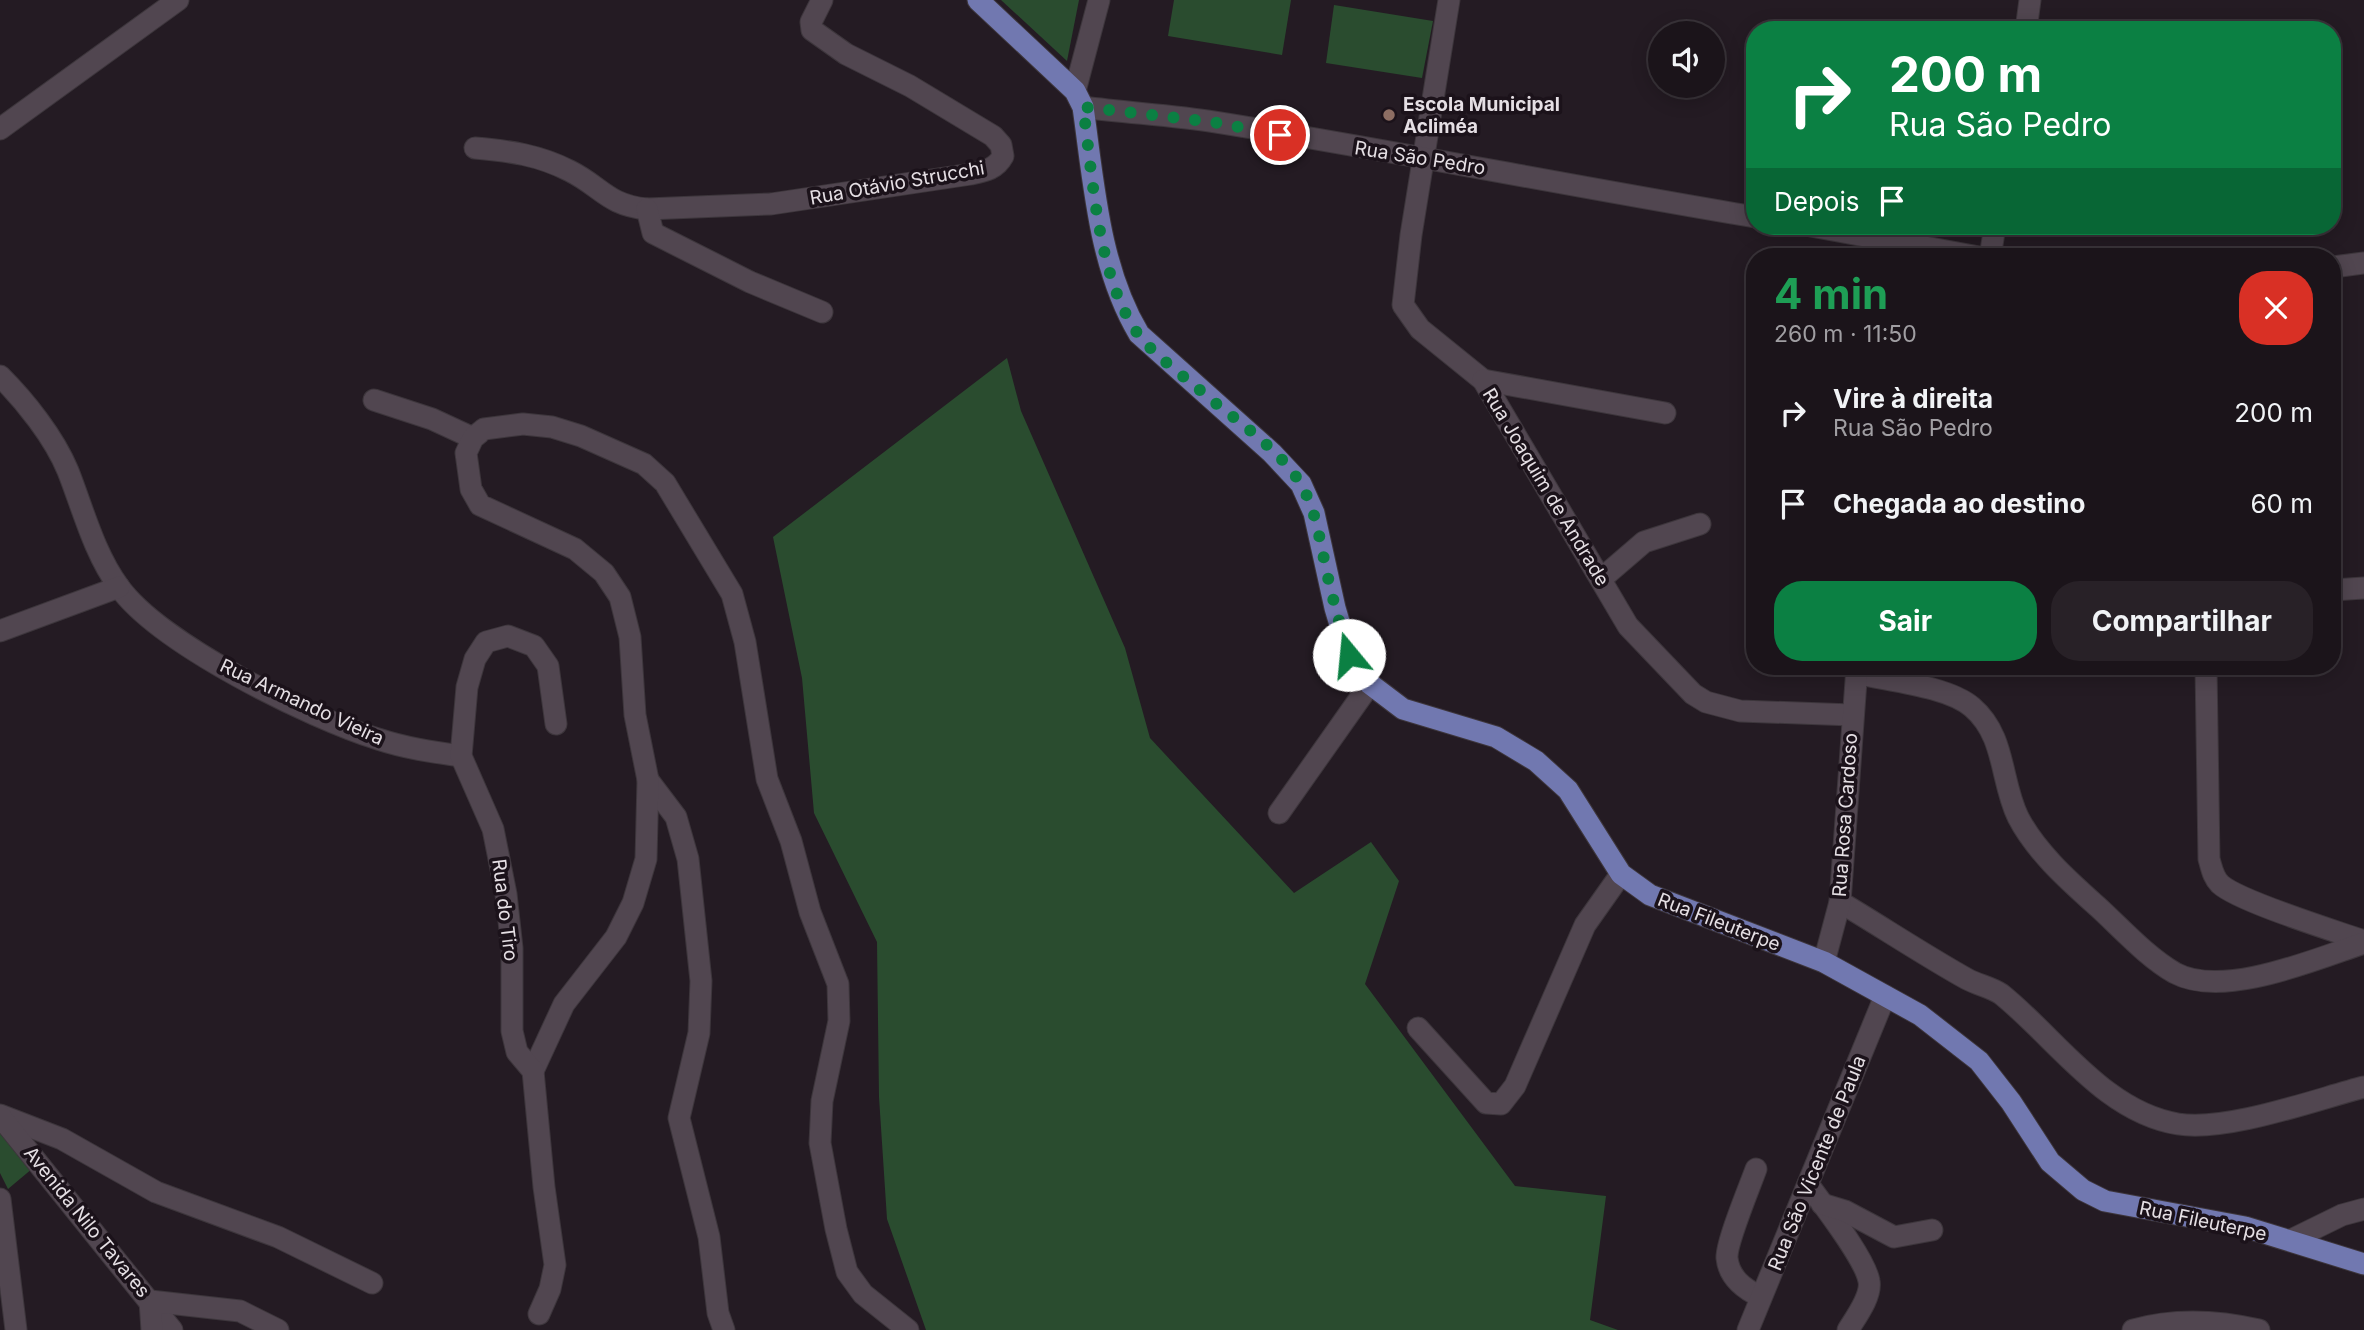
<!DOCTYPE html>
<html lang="pt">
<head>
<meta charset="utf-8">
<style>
  body { margin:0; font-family:Inter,sans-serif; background:#282127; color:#f1f3f6; height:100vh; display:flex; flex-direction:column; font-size:26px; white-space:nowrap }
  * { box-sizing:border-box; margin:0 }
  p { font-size:23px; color:#a09ea2 }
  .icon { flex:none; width:38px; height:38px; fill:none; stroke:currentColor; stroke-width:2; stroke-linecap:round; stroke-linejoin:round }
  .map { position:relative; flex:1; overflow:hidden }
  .drawer { position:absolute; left:1746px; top:248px; width:595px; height:427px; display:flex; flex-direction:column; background:#1b141a; border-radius:28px; box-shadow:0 4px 18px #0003,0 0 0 2px #393339 }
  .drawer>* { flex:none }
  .hud { position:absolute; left:1746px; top:21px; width:595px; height:214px; border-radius:28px; box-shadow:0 4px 18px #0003,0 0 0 2px #393339; background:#0b8043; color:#fff; overflow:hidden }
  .fabs { position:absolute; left:1648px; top:21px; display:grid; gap:14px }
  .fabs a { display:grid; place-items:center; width:77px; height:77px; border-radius:50%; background:#1b141a; box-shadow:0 4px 18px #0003,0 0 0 2px #393339; font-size:35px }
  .pin { position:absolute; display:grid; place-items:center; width:60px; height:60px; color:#fff; margin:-30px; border:4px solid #fff; border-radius:50%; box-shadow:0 2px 7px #0007 }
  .me { position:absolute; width:77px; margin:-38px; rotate:343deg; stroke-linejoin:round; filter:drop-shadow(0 0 5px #0008) }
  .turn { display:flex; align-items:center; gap:24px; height:147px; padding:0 28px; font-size:32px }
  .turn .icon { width:91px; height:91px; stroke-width:2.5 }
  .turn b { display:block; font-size:49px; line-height:60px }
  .then { display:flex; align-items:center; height:66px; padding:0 28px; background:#0003; gap:14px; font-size:26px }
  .round { display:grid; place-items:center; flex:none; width:74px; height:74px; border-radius:28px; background:#282127 }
  .summary { display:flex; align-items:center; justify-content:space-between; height:119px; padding:0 28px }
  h1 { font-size:42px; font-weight:700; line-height:52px; color:#1e9e55 }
  .primary-button { display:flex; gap:14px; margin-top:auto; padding:14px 28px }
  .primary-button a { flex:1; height:80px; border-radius:28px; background:#0b8043; color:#fff; font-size:28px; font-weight:700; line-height:80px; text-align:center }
  .primary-button a+a { background:#282127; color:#f1f3f6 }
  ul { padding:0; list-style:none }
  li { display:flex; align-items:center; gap:21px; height:91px; padding:0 28px }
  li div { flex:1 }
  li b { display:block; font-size:26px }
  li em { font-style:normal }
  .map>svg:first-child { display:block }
  .green { fill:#2a4c2f }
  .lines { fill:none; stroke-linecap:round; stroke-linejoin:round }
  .minor-casing { stroke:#3d363c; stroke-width:23 }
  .major-casing { stroke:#3d363c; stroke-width:23 }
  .minor { stroke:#514650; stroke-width:21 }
  .major { stroke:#7178b0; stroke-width:21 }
  .route { stroke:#0b8043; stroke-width:12; stroke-dasharray:0 21.6 }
  .education-dot { fill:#8d6e63; stroke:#1b121a; stroke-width:2.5 }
  .labels { text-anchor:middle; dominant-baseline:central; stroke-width:7; stroke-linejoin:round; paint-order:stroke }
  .poi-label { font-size:19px; font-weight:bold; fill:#e5dfe4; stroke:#1b121a; text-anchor:start }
  .street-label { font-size:19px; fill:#e5dfe4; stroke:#1b121a }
</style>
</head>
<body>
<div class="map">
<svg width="2364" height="1330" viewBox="0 0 2364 1330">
  <rect width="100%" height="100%" fill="#241b23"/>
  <g class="green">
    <polygon points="1001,0 1079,0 1067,61"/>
    <polygon points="1174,0 1291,0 1282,55 1168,36"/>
    <polygon points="1334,5 1433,21 1422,78 1326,63"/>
    <polygon points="1007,358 1021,411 1125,648 1150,738 1294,893 1371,842 1399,881 1365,984 1515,1186 1606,1196 1590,1320 1618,1330 926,1330 887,1219 879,1097 877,942 814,813 802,678 773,537"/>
    <polygon points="0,1120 33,1168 8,1189 0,1173"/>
  </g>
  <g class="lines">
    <defs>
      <g id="minor">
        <polyline points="1449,0 1411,235 1403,305 1420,329 1483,380 1628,626 1693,694 1706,702 1740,711 1852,715"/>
        <polyline points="2026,30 2030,0"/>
        <polyline points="1075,91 1099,0"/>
        <path d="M1083,107c44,6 89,8 132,15 181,29 360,65 540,95"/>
        <polyline points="0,129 178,0"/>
        <path d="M475,148c35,3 64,7 95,23 32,16 37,34 77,38l124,-5 200,-30c14,-3 25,-5 32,-18l-2,-11 -8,-9 -83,-50 -64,-32 -34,-24 -1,-8 11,-22"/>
        <polyline points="647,209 653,233 750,282 822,312"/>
        <polyline points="1811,226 1979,257"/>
        <polyline points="1990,257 1995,226"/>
        <polyline points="2333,267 2364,263"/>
        <path d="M0,376c25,25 54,61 68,95 15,38 26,82 51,116 41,57 191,131 259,152 27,9 54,13 83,17"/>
        <polyline points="1483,380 1665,413"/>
        <polyline points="374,400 432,419 473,438"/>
        <polyline points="1601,579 1644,542 1700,524"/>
        <polyline points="2333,590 2364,588"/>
        <polyline points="0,631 119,587"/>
        <path d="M2206,667l3,192c3,10 4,18 11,25 18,17 115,47 144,57"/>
        <path d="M1856,673c33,8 91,13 116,34 34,29 28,73 46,110 18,35 51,64 80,90 24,22 49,50 77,66 48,26 141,-14 189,-30"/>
        <polyline points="648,780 676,817 688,859 701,981 699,1033 679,1118 709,1237 718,1313 724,1330"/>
        <polyline points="1279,813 1370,684"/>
        <path d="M1840,902c42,25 84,53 127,77 11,6 24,8 34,15 55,44 103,118 177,130 49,8 136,-24 186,-37"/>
        <polyline points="1824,962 1840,902 1857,667"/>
        <polyline points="1418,1028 1486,1103 1501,1104 1515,1086 1585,925 1621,874"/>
        <polyline points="533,1071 564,1004 616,937 633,903 646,859 648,780 635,715 630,637 620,597 604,573 575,549 480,505 471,489 466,453 473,438 484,429 523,424 552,427 581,436 644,464 665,483 732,594 745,642 767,779 791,841 810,912 838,984 839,1021 822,1101 820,1143 836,1229 847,1272 863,1294 908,1330"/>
        <polyline points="0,1115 62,1139 156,1192 278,1237 372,1283"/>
        <polyline points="0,1116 172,1330"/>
        <path d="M1756,1169c-6,17 -30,74 -29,89 2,20 17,31 34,39"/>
        <path d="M1808,1184c15,21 57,74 61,97 3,15 -13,36 -21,49"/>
        <polyline points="0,1199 16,1330"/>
        <polyline points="1822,1204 1845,1211 1894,1237 1932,1230"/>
        <polyline points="2291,1240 2342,1215 2364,1209"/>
        <polyline points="539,1314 550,1289 555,1265 544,1187 533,1071 517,1052 512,1031 512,948 506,894 493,829 461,756 467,687 475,659 486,642 508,636 534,646 548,666 556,724"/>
        <polyline points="152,1330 150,1301 240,1311 278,1330"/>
        <polyline points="1748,1330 1885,996"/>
        <path d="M2133,1330c42,-12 83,-10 126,0"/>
      </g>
      <path id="major" d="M978,0l97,91 8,16c11,77 16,160 56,227l133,119 29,31 13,29 21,95 14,47 21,29 33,25 93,28 40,24 32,29 53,84 29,21 174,67 96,53 59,46 32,41 39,60 33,28 22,11 140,26 119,37"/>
    </defs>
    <use href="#minor" class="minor-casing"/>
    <use href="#major" class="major-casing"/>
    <use href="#minor" class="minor"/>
    <use href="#major" class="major"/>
  </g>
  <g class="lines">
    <path class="route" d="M1280,135l-67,-13 -130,-15c10,69 14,170 55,227 17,22 42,39 63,57 32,28 79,57 101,95 15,27 18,57 25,87 6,28 14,55 22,82"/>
  </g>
  <circle class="education-dot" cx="1389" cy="115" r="7"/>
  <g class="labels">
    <g class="poi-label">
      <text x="1403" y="104">Escola Municipal<tspan x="1403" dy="22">Acliméa</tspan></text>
    </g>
    <g class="street-label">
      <text transform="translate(1420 158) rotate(9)">Rua São Pedro</text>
      <text transform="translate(897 183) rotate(-10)">Rua Otávio Strucchi</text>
      <text transform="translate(1546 487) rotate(59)">Rua Joaquim de Andrade</text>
      <text transform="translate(302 702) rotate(25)">Rua Armando Vieira</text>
      <text transform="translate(1845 815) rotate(-86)">Rua Rosa Cardoso</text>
      <text transform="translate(505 910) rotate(83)">Rua do Tiro</text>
      <text transform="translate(1719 922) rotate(21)">Rua Fileuterpe</text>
      <text transform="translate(1817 1163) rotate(-68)">Rua São Vicente de Paula</text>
      <text transform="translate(2203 1221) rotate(12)">Rua Fileuterpe</text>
      <text transform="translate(87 1222) rotate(51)">Avenida Nilo Tavares</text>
    </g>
  </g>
</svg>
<div class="fabs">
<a><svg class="icon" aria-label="sound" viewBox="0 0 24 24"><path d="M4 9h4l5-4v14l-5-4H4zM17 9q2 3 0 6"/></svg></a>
</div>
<div class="pin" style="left:1280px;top:135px;background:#d93025"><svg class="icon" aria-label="arrive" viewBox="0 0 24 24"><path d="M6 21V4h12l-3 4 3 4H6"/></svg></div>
<svg class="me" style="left:1349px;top:655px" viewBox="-20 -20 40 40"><circle r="19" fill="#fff"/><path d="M0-13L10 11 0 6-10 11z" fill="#0b8043"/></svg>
<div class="hud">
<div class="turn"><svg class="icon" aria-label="right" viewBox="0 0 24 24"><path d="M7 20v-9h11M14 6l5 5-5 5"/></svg><div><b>200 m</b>Rua São Pedro</div></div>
<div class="then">Depois<svg class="icon" aria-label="arrive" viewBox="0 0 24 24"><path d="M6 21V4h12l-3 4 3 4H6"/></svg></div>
</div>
<section class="drawer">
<div class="summary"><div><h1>4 min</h1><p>260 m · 11:50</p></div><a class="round" style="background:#d93025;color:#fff"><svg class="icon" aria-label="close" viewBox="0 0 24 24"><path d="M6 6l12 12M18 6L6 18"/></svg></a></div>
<ul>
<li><svg class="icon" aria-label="right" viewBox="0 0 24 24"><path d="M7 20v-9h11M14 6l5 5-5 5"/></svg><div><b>Vire à direita</b><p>Rua São Pedro</p></div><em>200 m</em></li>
<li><svg class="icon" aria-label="arrive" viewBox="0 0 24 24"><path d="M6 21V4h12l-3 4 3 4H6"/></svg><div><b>Chegada ao destino</b></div><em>60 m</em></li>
</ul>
<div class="primary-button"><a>Sair</a><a>Compartilhar</a></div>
</section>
</div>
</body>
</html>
